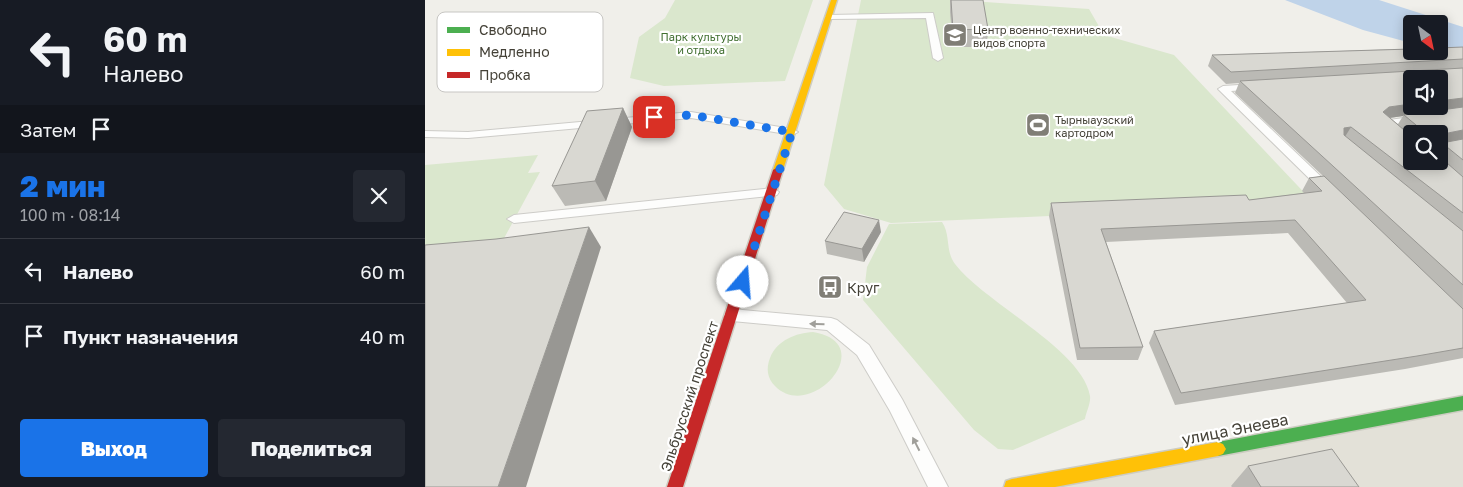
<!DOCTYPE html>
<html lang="ru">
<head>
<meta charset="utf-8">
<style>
  body { margin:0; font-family:"Golos Text",sans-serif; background:#242831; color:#f1f3f6; height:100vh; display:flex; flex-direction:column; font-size:19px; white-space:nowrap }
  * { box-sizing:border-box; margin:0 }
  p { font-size:16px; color:#9ea1a6 }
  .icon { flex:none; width:28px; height:28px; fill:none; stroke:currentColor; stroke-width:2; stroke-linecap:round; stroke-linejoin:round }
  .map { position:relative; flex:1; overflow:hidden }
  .details { display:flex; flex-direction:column; background:#171b24; width:425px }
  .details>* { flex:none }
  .guide { background:#171b24; color:#f1f3f6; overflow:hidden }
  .needle { width:32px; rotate:147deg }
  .tools { position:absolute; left:978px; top:15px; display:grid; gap:10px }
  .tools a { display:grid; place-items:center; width:45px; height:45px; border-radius:5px; background:#171b24; box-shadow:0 2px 12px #0003; font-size:25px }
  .pin { position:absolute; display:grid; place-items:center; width:42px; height:42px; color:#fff; margin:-21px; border-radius:10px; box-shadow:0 2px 8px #0006 }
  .me { position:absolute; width:55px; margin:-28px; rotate:18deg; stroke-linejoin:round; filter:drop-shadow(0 0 4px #0008) }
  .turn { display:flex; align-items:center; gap:18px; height:105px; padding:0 20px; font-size:22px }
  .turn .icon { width:65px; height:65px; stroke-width:2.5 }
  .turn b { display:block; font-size:35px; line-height:42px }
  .then { display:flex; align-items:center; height:48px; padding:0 20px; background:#0003; gap:10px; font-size:19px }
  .round { display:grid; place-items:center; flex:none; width:52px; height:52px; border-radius:5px; background:#242831 }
  .head { display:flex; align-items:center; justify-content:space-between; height:85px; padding:0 20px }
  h1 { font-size:30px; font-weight:800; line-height:38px; color:#1a73e8 }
  .cta { display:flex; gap:10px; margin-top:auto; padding:10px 20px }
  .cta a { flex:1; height:58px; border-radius:5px; background:#1a73e8; color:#fff; font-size:20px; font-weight:800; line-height:58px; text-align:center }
  .cta a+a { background:#242831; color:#f1f3f6 }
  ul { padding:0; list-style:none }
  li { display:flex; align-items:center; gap:15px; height:65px; padding:0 20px; border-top:1px solid #363941 }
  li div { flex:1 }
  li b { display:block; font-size:19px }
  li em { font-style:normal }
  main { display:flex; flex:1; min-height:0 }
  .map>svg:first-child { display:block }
  .residential { fill:#e3e1d8 }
  .green { fill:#dae7cd }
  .water { fill:#bfd3e9 }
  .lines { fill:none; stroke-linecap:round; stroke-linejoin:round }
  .lane-casing { stroke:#cdccc8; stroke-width:2 }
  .fast-casing { stroke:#cdccc2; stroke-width:3 }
  .slow-casing { stroke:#cdccc2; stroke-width:3 }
  .jam-casing { stroke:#cdccc2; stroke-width:3 }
  .lane { fill:#fdfdfc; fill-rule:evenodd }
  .fast { fill:#4caf50; fill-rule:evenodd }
  .slow { fill:#ffc107; fill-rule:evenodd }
  .jam { fill:#c62828; fill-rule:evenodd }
  .wall { fill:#bbbab5; fill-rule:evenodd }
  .shaded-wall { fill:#989793 }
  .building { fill:#d9d8d2; stroke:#989793 }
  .oneway { fill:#a09f9a }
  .route { stroke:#1a73e8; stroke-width:9; stroke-dasharray:0 16.2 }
  .labels { text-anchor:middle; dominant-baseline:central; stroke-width:4.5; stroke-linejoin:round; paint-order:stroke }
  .far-poi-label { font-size:11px; fill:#444137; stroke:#fff; text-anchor:start }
  .far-park-label { font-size:11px; fill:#416f31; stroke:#fff }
  .poi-label { font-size:14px; fill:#444137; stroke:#fff; text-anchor:start }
  .street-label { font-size:14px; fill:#444137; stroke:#fff }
  .near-street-label { font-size:16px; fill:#444137; stroke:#fff }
  .key { fill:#fff; stroke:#c7c6c3; stroke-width:1 }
  .key-label { font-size:14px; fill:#444137 }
</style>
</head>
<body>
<main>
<section class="details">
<div class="guide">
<div class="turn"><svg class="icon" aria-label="left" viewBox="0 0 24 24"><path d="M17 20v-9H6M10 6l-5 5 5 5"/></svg><div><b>60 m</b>Налево</div></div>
<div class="then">Затем<svg class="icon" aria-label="arrive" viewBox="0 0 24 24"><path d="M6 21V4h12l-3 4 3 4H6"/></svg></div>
</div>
<div class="head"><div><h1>2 мин</h1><p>100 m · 08:14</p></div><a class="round"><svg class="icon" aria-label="close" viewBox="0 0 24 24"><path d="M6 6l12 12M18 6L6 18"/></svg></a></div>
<ul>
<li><svg class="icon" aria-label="left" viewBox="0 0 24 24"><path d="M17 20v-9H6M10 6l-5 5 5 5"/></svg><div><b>Налево</b></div><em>60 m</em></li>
<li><svg class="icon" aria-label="arrive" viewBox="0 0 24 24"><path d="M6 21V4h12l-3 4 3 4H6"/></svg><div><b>Пункт назначения</b></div><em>40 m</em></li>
</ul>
<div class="cta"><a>Выход</a><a>Поделиться</a></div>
</section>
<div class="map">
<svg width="1038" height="487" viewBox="0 0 1038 487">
  <rect width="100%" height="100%" fill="#f0efea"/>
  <polygon class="residential" points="1038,403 1038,487 587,487"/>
  <g class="green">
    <polygon points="250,0 388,0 360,81 239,86 205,78 214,37 240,18"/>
    <polygon points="436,0 531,0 664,9 679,35 749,55 890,204 466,223 419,209 399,185"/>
    <polygon points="113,155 103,173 115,172 71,253 0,261 0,165"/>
    <path d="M517,222c9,13 3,29 13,42 31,40 127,85 135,132 1,7 -4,16 -5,23l-72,31 -15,-1 -24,-19 -111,-130 4,-33 22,-43z"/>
    <path d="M388,332c68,11 -2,91 -38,54 -8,-8 -9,-18 -5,-28 7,-18 26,-25 43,-26z"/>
  </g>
  <polygon class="water" points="860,0 954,0 1038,27 1038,58 1014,51 1014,24 986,24 986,43 938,30"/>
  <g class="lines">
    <defs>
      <g id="lane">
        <polygon points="508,13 518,58 513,61 508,58 501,18 404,19 400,17 404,15"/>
        <polygon points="830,84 835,87 834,89 806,91 907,187 909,190 907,193 899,193 793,89 798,86"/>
        <polygon points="266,112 367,129 373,132 367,135 266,118 43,138 0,137 0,131 43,132"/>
        <polygon points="993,116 997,117 997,121 966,126 986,142 986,151 982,150 952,124 957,121"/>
        <polygon points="348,188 354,192 352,195 89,223 82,219 89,215"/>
        <polygon points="307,309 406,318 412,320 444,345 477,399 523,487 503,487 465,411 432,355 402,330 307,321 302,319 299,315 302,311"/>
      </g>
      <polygon id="fast" points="1038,396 1038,410 793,456 788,454 785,449 788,444 793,442"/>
      <g id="slow">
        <polygon points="406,0 412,0 358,170 353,173 350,172 348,170"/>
        <polygon points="793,442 798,444 801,449 798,454 793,456 630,487 579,487 581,481 587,479"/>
      </g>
      <polygon id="jam" points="353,167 358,170 258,487 242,487 348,170"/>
    </defs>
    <use href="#lane" class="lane-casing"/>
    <use href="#fast" class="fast-casing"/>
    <use href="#slow" class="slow-casing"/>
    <use href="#jam" class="jam-casing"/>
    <use href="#lane" class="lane"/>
    <use href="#fast" class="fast"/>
    <use href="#slow" class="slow"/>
    <use href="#jam" class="jam"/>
  </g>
  <g class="wall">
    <polygon points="525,0 558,0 563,29 562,47 528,47 525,12"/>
    <path d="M1038,47v311l-58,11 -230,36 -26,-62 5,-12 193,-28 -59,-70 -182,9 37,105 -5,13h-61l-28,-144 2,-13 198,-3 55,-7 -2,-2 7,-13 14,-2 -88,-83 4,-10 -13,1 -18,-18 4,-11zM978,116l-5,8 -8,-6zM986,134h28v27h-28z"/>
    <polygon points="198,108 207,127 181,201 140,206 127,186"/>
    <polygon points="456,232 439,262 402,254 400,241"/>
    <polygon points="823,466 934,487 807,487 806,486"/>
  </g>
  <g class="shaded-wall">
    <polygon points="1038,98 1038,109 979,115 978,116 957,119 958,112 964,107 986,104 986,106 1014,106 1014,101"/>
    <polygon points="198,108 207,127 181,201 170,181"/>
    <polygon points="926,127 918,140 919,128"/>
    <polygon points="1038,130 1038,141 1014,145 1023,133"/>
    <polygon points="454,220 456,232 439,262 437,249"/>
    <polygon points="164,227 176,247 101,487 73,487"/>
  </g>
  <g class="building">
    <polygon points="526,0 558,0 563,29 528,30"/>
    <polygon points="1038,47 1038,59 806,72 787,55 986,49 986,51 1014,51 1014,48"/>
    <polygon points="1038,68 1038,98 1014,101 1014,79 986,79 986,104 964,107 958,112 986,136 986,161 1014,161 1014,156 1038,177 1038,213 926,127 919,128 919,135 1038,231 1038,285 815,81"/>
    <polygon points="1038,107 1038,130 1023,133 1022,142 1038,139 1038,160 1022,147 1014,147 1014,134 996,134 997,130 979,115"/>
    <polygon points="198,108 170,181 127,186 162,111"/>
    <polygon points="899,176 1038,309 1038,348 992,356 756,393 729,331 941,300 870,220 676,229 718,347 655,348 626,203 821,195 824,200 897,191 884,178"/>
    <polygon points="419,212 454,220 437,249 400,241"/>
    <polygon points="164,227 73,487 0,487 0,245 71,239"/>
    <polygon points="907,449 934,487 836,487 823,466"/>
  </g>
  <defs><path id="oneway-solid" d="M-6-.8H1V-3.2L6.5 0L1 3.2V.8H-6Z" transform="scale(1.25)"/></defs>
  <g class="oneway">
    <use href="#oneway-solid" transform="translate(392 324) rotate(-178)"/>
    <use href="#oneway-solid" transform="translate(491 444) rotate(-117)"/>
  </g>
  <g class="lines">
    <polyline class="route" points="229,117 266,115 367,132 318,282"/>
  </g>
  <defs>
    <symbol id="school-square" viewBox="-11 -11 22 22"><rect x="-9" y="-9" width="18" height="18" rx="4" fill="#807e76" stroke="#fff"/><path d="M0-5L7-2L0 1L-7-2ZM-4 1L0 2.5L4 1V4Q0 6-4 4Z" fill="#fff"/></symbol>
    <symbol id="stadium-square" viewBox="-11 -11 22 22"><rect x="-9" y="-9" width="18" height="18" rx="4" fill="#807e76" stroke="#fff"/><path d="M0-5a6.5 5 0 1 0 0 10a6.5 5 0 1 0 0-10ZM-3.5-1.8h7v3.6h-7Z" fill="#fff"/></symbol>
    <symbol id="bus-square" viewBox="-11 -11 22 22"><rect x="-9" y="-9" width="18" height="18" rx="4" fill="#807e76" stroke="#fff"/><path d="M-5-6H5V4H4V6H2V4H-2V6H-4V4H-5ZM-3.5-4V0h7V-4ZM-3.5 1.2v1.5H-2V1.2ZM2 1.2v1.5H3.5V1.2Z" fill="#fff"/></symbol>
  </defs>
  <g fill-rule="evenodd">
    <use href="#school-square" x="516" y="21" width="28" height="28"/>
    <use href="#stadium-square" x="599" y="111" width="28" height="28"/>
    <use href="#bus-square" x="391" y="273" width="28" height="28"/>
  </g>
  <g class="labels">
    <g class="far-poi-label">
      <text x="548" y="29">Центр военно-технических<tspan x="548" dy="13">видов спорта</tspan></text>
      <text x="630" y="119">Тырныаузский<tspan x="630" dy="13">картодром</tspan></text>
    </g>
    <g class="far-park-label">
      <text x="276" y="36">Парк культуры<tspan x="276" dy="13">и отдыха</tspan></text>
    </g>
    <g class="poi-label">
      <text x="422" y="287">Круг</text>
    </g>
    <g class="street-label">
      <text transform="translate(264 396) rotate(-72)">Эльбрусский проспект</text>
    </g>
    <g class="near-street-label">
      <text transform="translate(810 429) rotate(-11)">улица Энеева</text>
    </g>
  </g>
  <rect x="12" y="12" width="166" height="80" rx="8" class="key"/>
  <rect x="22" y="27" width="23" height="6" fill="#4caf50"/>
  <rect x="22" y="49" width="23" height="7" fill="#ffc107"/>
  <rect x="22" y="72" width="23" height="6" fill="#c62828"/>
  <g class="key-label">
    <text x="54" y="35">Свободно</text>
    <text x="54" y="57">Медленно</text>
    <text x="54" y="80">Пробка</text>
  </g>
</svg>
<div class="tools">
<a><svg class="needle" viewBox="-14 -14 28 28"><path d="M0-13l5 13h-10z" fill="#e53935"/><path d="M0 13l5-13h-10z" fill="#9ea1a6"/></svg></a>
<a><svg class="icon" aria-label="sound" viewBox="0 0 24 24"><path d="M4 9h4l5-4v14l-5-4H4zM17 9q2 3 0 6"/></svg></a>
<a><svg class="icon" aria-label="search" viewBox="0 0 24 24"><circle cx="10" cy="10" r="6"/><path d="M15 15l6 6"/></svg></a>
</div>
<div class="pin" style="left:229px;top:117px;background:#d93025"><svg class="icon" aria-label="arrive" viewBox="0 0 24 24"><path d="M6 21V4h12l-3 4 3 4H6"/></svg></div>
<svg class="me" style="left:318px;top:282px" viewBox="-20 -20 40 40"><circle r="19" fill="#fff"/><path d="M0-13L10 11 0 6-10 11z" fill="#1a73e8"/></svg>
</div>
</main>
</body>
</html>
